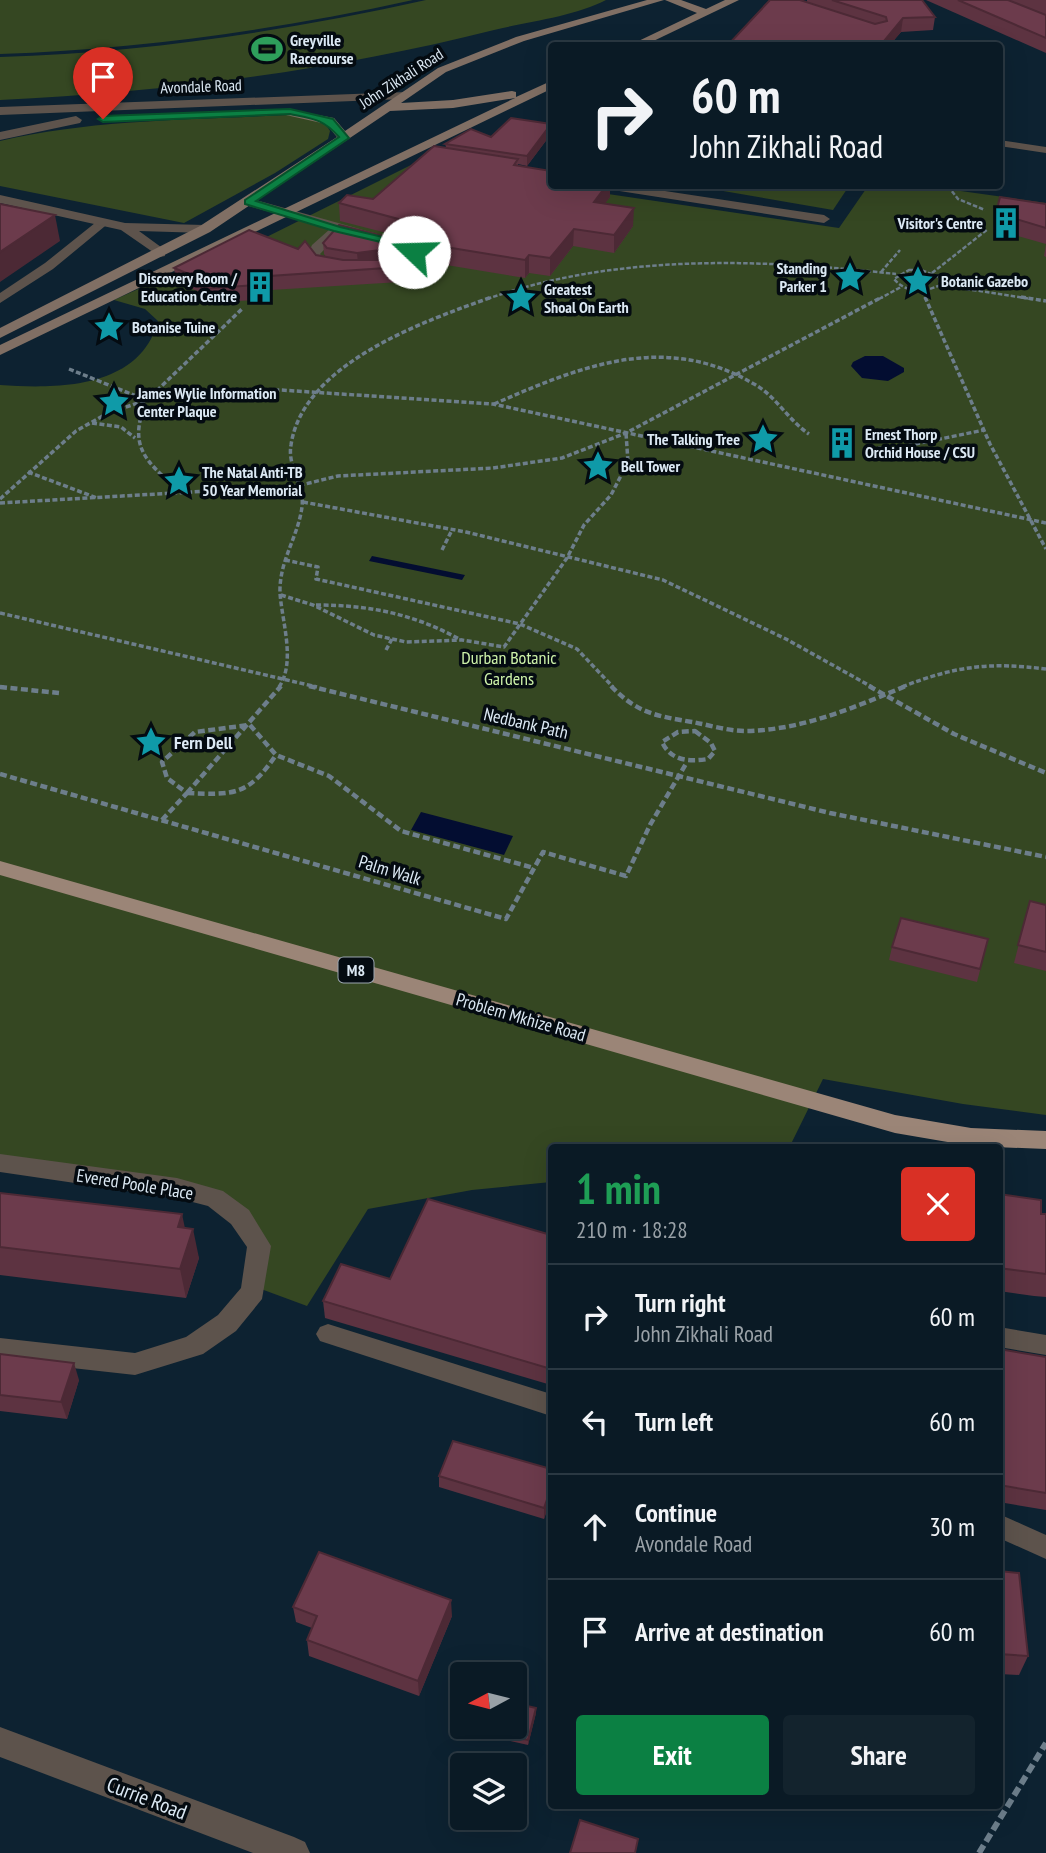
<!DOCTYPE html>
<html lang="en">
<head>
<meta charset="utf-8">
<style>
  body { margin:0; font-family:"PT Sans Narrow",sans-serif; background:#13232d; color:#f1f3f6; height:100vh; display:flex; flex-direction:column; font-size:26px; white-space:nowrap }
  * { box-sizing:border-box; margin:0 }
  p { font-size:23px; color:#99a1a7 }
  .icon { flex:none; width:38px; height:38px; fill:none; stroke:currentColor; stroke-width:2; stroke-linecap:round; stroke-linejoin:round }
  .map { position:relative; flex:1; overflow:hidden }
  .drawer { position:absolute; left:548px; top:1144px; width:455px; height:665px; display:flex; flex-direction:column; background:#0a1a25; border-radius:7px; box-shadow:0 7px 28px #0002,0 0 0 2px #2a3842 }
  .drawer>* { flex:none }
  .guide { position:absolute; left:548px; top:42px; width:455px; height:147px; border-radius:7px; box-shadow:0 7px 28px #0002,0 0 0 2px #2a3842; background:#0a1a25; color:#f1f3f6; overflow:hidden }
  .needle { width:46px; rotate:263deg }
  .tools { position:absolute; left:450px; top:1662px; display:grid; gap:14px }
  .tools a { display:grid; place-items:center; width:77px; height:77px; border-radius:7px; background:#0a1a25; box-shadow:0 7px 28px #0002,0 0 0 2px #2a3842; font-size:35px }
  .pin { position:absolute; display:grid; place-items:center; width:60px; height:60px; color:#fff; margin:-72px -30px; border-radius:50% 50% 50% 0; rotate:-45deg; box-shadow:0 0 7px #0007 }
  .pin .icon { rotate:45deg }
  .me { position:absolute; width:77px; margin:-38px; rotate:291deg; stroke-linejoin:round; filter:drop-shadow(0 0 5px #0008) }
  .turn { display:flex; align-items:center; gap:24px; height:147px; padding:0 28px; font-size:32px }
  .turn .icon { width:91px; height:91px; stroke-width:2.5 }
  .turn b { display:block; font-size:49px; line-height:60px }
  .round { display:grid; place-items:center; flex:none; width:74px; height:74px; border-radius:7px; background:#13232d }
  .head { display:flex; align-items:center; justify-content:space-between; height:119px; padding:0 28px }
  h1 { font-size:42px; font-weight:700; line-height:52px; color:#1e9e55 }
  .action { display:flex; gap:14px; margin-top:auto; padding:14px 28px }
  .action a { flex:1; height:80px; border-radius:7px; background:#0b8043; color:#fff; font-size:28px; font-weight:700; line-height:80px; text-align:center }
  .action a+a { background:#13232d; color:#f1f3f6 }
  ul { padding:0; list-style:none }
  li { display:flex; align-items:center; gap:21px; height:105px; padding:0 28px; border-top:2px solid #2a3842 }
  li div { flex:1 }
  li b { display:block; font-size:26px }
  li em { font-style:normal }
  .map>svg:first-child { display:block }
  .green { fill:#354722 }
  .water { fill:#030d31 }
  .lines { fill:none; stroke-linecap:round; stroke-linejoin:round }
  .path-far3 { stroke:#6d7e8b; stroke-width:2.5; stroke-dasharray:4.5 2; stroke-linecap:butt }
  .path-far2 { stroke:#6d7e8b; stroke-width:3.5; stroke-dasharray:5 2.5; stroke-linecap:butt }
  .path-far1 { stroke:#6d7e8b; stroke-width:4.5; stroke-dasharray:7 3.5; stroke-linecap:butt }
  .path { stroke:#6d7e8b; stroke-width:6; stroke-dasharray:9 4.5; stroke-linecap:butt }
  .lane { fill:#5d534c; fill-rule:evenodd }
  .street { fill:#5d534c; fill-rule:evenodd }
  .secondary { fill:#806f64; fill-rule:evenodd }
  .primary { fill:#9b8577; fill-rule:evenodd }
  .wall { fill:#5d3341 }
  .shaded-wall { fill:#4c2935 }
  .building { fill:#6c3b4c; stroke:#4c2935; stroke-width:2 }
  .route { fill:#0b8043; stroke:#07532c; stroke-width:2 }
  .labels { text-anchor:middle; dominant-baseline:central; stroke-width:7; stroke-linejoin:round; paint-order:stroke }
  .far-poi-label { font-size:16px; font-weight:bold; fill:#dce9f4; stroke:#040b11; text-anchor:start }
  .far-street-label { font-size:16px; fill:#dce9f4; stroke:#040b11 }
  .shield { fill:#040b11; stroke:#9ba6b0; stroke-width:2 }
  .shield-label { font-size:16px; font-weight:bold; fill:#dce9f4 }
  .park-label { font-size:18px; fill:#cdf2a9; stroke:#040b11 }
  .street-label { font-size:18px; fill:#dce9f4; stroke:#040b11 }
  .poi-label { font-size:18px; font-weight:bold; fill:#dce9f4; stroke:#040b11; text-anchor:start }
  .near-street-label { font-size:21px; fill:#dce9f4; stroke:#040b11 }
</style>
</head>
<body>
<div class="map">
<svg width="1046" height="1853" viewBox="0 0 1046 1853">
  <rect width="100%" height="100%" fill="#0d2231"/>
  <g class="green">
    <path d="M0,0h413c-137,30 -273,49 -413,54z"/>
    <path d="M426,0h180c-30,16 -79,22 -112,30 -163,41 -327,62 -494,70v-43c144,-4 286,-26 426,-57z"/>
    <path d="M288,115l37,8 5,8 -2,8 -53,34 -91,50 -184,-37v-45c94,-22 192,-21 288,-26z"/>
    <path d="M411,165l428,63 29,-42h57l121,17v912l-83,-11 -140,-25 -34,69h-238v34l-79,8 -104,19 -61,97 -46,-17 7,-38 -42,-53 -226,-42v-771c57,4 140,4 158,-64l-13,-12 -31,-9 53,-24 9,6z"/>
    <polygon points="694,186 849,186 833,210"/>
  </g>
  <g class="water">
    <polygon points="865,356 883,356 904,368 904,372 888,381 862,378 851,366 853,362"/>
    <polygon points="372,556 465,575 462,580 369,561"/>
    <polygon points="421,812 513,836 504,855 411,830"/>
  </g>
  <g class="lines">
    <g class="path-far3">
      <polyline points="948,186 958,199 985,210"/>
      <path d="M909,270h12l18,7 1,8c-16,8 -34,8 -46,-6z"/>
      <polyline points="881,272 900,250"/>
      <polyline points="932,273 988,229"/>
      <polyline points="940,285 1032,299"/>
      <polyline points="922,291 926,299"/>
      <path d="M487,299c131,-46 274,-40 409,-25"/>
      <polyline points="879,299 901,287"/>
    </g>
    <g class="path-far2">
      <polyline points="925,297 990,444 1046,549"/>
      <polyline points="1021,297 1046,301"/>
      <polyline points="69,369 146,400"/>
      <path d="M494,404c85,-37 170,-73 260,-20 22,12 34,36 55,50"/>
      <polyline points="92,423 121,427 135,438"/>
      <polyline points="878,448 891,449 984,430"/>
      <polyline points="28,472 97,498"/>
      <path d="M179,490c-34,-29 -52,-44 -32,-90l96,-92"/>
      <polyline points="0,499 76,431 108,413 147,400 280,390 493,404 1046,523"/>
      <polyline points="303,502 466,532 663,580 786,639 872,687"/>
      <polyline points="0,503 297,486 338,476 493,468 562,458 626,433 882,297"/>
      <polyline points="442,550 452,530"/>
      <polyline points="285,560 318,567 316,579 520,624 577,649 613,687"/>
      <polyline points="281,595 313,605 374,635 406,642 462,640 504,647 567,558 584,525 611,495 628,462 626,433"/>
      <path d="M316,605c54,0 98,9 145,35"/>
      <polyline points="0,613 317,687"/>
      <polyline points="386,650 392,639"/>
      <polyline points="0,687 4,687"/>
      <path d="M279,687c17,-25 3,-65 1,-94 -1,-32 18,-56 22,-86 3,-22 -15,-40 -11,-62 12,-82 134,-124 201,-148"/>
      <path d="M902,687c53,-21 88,-25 144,-18"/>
    </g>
    <g class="path-far1">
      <polyline points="309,686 830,813 1046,857"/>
      <path d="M611,686c26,27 45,30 81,36 17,3 36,9 54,9 57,-1 109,-24 160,-45"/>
      <polyline points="869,686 954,734 1046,773"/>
      <polyline points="0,687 59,693"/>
      <polyline points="250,725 276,755 329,776 401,831 534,868"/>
      <path d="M695,731l16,12 4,8 -7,8c-19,3 -37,2 -46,-17l16,-10z"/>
      <polyline points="0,774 506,919 543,852 626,876 650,825 687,762"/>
      <polyline points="187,793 281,686"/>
      <path d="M187,793c47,2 61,3 89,-38"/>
      <polyline points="162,820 187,793 167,778 162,762 195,732 249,725"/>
    </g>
    <polyline class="path" points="979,1853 1046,1743"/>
    <g class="lane">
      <polygon points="999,140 1046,147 1046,153 999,146"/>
      <polygon points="607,186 632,186 824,215 830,219 824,223 613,190"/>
      <polygon points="249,198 417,245 418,256 395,268 387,268 387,262 406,254 407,250 341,232 320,254 326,261 340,267 334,271 318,267 308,254 312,245 330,229 245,205 243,202"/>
      <polygon points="100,219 110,222 53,269 0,303 0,293 45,263"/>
      <polygon points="328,1324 551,1394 551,1416 320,1341 316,1334 320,1327"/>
      <polygon points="999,1327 1046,1335 1046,1355 999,1347"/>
      <polygon points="999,1514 1046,1535 1046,1559 999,1538"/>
    </g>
    <g class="street">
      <polygon points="407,92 407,98 403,99 0,115 0,107"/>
      <polygon points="76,116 82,120 80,123 0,140 0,132"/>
      <polygon points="0,195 125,223 205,225 212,229 205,233 139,231 165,250 165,256 160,257 121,230 0,203"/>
      <polygon points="0,1154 177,1178 223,1191 249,1210 271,1246 262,1299 236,1331 203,1354 135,1375 0,1360 0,1338 135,1353 186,1337 218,1315 241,1288 247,1247 231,1224 208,1206 177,1198 0,1172"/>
      <polygon points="0,1727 294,1837 305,1842 310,1853 253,1853 0,1757"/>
    </g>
    <g class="secondary">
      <polygon points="647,0 664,0 524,41 446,72 401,103 453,100 512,91 516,92 516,97 551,81 551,89 0,355 0,345 515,98 453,108 390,111 210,232 0,338 0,328 200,226 337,137 326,124 286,115 286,109 334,118 345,131 438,68 516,37"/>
      <polygon points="665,0 681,0 706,9 725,0 739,0 643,46 628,46 697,13"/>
    </g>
    <polygon class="primary" points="0,861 895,1115 971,1128 1046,1131 1046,1149 971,1146 895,1133 0,875"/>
  </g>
  <g class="wall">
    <polygon points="807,0 922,0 935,17 933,30 901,32 889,46 727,46 807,2"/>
    <polygon points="926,0 1046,0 1046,53"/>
    <polygon points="551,124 551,134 527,166 518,164 518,166 551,186 610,186 610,197 605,203 633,226 614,253 573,246 550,276 529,273 525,278 416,260 415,242 414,240 340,221 339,203 373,199 446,147 445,144 491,137"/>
    <polygon points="1000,197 1046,204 1046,257 1044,256 1046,244 993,229"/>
    <polygon points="403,241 403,251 399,254 415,266 416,281 271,290 272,299 203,303 202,293 176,282 174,268 326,257 324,254 323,243"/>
    <polygon points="1030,901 1046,905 1046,971 1014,963"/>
    <polygon points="988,939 977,982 889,960 892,947"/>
    <polygon points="0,1193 185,1228 199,1258 186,1298 0,1275"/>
    <polygon points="999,1194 1041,1214 1046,1214 1046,1297 1034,1296 999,1291"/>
    <polygon points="551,1235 551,1385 325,1318 323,1301 390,1279"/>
    <polygon points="999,1349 1046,1357 1046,1510 999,1502"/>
    <polygon points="0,1354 79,1380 67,1419 0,1411"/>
    <polygon points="551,1469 551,1498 544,1519 439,1487 439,1476"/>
    <polygon points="999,1571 1028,1656 1019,1675 999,1674"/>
    <polygon points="293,1607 452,1616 419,1696 309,1656 307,1640 312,1628 296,1622"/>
    <polygon points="536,1713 528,1745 502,1739 502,1734"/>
  </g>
  <g class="shaded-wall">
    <polygon points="903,18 901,32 889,46 880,46"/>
    <polygon points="551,124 551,134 527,166 527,156"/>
    <polygon points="606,186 610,186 610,197 593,219 594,202"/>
    <polygon points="634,208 633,226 614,253 614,235"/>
    <polygon points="55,215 60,241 0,282 0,252"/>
    <polygon points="574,229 573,246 550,276 550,258"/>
    <polygon points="403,241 403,251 389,260 358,263 357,253"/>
    <polygon points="529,255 529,273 525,278 525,260"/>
    <polygon points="182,1214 188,1243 193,1229 199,1258 186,1298 180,1269 178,1227"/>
    <polygon points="74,1363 79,1380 67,1419 61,1402"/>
    <polygon points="551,1488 551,1498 544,1519 544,1508"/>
    <polygon points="451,1600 452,1616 419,1696 418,1681"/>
    <polygon points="536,1708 536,1713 528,1745 528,1740"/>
  </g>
  <g class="building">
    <polygon points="770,0 800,0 875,24 887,21 886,17 832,0 922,0 935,17 903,18 880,46 727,46"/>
    <polygon points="958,0 1008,0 1046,15 1046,38"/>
    <polygon points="511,118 551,124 527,156 445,144 471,129 491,137"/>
    <polygon points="434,146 518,159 514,165 551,171 551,186 606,186 594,202 634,208 614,235 574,229 550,258 529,255 525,260 415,242 422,234 413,223 339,203 347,195 373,199"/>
    <polygon points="1000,197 1046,204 1046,228 996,213"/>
    <polygon points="0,204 55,215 0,252"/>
    <polygon points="339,225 403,241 388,249 357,253 327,248 323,243"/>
    <polygon points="249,230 298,249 305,241 316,255 343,260 386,260 412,249 415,266 270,276 271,284 201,289 201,279 174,268"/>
    <polygon points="1030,901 1046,905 1046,952 1018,945"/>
    <polygon points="901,918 988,939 980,969 892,947"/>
    <polygon points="0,1193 182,1214 178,1227 193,1229 180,1269 0,1247"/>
    <polygon points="999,1194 1041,1200 1041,1214 1046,1214 1046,1274 999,1268"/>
    <polygon points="428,1199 551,1235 551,1369 323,1301 341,1264 390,1279"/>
    <polygon points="999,1349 1046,1357 1046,1493 999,1485"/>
    <polygon points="0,1354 74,1363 61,1402 0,1395"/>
    <polygon points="453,1441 551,1469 551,1488 544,1508 439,1476"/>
    <polygon points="319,1552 451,1600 418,1681 307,1640 317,1616 293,1607"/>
    <polygon points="999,1571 1019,1573 1028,1656 999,1654"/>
    <polygon points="514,1703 536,1708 528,1740 502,1734 504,1727 514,1727"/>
    <polygon points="580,1820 638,1839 635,1853 570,1853"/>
  </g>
  <path class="route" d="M290,109l43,10 16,19 -93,63 84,26 73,17 4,10h-7l-4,-6 -72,-17 -89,-27v-4l94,-63c-16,-18 -25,-18 -49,-23l-187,8 -5,-3 5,-3z"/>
  <defs>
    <symbol id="stadium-bare" viewBox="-9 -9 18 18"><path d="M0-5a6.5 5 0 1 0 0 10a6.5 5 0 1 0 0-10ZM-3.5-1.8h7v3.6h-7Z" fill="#2e9e5b" stroke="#040b11" stroke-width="2.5" paint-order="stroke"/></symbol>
    <symbol id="building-bare" viewBox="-9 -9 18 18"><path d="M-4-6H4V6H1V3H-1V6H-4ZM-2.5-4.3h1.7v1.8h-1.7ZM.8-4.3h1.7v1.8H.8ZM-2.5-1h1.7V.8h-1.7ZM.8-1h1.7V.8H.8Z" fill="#0f9aa8" stroke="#040b11" stroke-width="2.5" paint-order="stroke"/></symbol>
    <symbol id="sight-bare" viewBox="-9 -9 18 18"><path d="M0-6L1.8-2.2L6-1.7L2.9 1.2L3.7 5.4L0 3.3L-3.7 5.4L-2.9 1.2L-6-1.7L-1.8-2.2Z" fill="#0f9aa8" stroke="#040b11" stroke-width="2.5" paint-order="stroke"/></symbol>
  </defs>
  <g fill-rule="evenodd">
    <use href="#stadium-bare" x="245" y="27" width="44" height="44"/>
    <use href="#building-bare" x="984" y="201" width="44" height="44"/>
    <use href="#sight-bare" x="828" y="255" width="44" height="44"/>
    <use href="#sight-bare" x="896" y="259" width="44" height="44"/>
    <use href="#building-bare" x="238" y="265" width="44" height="44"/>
    <use href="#sight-bare" x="499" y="276" width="44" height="44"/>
    <use href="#sight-bare" x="87" y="305" width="44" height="44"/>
    <use href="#sight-bare" x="92" y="380" width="44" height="44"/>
    <use href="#sight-bare" x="741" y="417" width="44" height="44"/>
    <use href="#building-bare" x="820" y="421" width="44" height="44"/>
    <use href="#sight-bare" x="576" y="444" width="44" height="44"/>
    <use href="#sight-bare" x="157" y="459" width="44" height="44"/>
    <use href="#sight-bare" x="129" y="720" width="44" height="44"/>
  </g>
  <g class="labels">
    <g class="far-poi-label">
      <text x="290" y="40">Greyville<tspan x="290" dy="18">Racecourse</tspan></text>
      <text x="983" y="223" text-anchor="end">Visitor's Centre</text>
      <text x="827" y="268" text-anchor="end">Standing<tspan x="827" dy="18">Parker 1</tspan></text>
      <text x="237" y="278" text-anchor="end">Discovery Room /<tspan x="237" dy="18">Education Centre</tspan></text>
      <text x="941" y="281">Botanic Gazebo</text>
      <text x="544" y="289">Greatest<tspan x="544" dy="18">Shoal On Earth</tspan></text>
      <text x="132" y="327">Botanise Tuine</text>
      <text x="137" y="393">James Wylie Information<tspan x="137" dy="18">Center Plaque</tspan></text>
      <text x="865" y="434">Ernest Thorp<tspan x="865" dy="18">Orchid House / CSU</tspan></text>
      <text x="740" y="439" text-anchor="end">The Talking Tree</text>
      <text x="621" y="466">Bell Tower</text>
      <text x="202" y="472">The Natal Anti-TB<tspan x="202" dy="18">50 Year Memorial</tspan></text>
    </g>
    <g class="far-street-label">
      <text transform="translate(401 78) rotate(-33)">John Zikhali Road</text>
      <text transform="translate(201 86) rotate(-2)">Avondale Road</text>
    </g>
    <rect class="shield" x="338.5" y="957.5" width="35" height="25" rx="5"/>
    <g class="shield-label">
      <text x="356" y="970">M8</text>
    </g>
    <g class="park-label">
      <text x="509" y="657">Durban Botanic<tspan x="509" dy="21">Gardens</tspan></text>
    </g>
    <g class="street-label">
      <text transform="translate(526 723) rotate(13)">Nedbank Path</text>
      <text transform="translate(390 870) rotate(17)">Palm Walk</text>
      <text transform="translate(521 1017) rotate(16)">Problem Mkhize Road</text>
      <text transform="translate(135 1184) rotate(9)">Evered Poole Place</text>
    </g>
    <g class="poi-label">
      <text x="174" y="742">Fern Dell</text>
    </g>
    <g class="near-street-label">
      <text transform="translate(147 1798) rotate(21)">Currie Road</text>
    </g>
  </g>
</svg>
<div class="tools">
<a><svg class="needle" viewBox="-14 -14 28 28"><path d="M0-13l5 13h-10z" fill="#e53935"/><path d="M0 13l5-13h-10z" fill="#99a1a7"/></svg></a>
<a><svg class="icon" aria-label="layers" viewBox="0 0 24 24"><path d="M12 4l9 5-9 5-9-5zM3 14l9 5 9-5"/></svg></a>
</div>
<div class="pin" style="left:103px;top:119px;background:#d93025"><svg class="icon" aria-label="arrive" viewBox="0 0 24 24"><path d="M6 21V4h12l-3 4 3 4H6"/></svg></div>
<svg class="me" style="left:414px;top:252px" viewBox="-20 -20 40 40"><circle r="19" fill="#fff"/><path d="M0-13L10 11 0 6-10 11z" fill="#0b8043"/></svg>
<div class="guide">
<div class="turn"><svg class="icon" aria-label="right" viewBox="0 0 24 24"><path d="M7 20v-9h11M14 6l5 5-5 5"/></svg><div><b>60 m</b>John Zikhali Road</div></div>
</div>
<section class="drawer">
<div class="head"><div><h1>1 min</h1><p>210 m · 18:28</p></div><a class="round" style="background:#d93025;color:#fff"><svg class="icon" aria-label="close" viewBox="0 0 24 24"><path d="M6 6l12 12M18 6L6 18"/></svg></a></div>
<ul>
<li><svg class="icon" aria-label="right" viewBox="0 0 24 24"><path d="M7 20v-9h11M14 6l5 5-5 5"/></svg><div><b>Turn right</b><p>John Zikhali Road</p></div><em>60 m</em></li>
<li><svg class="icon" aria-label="left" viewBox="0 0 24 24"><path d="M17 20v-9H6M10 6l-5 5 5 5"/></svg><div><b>Turn left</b></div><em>60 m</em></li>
<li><svg class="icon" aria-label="ahead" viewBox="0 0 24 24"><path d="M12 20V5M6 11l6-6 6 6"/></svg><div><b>Continue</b><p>Avondale Road</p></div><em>30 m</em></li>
<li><svg class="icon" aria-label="arrive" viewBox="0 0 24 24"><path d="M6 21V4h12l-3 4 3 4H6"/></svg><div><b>Arrive at destination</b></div><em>60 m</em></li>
</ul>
<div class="action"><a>Exit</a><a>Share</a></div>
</section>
</div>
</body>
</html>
